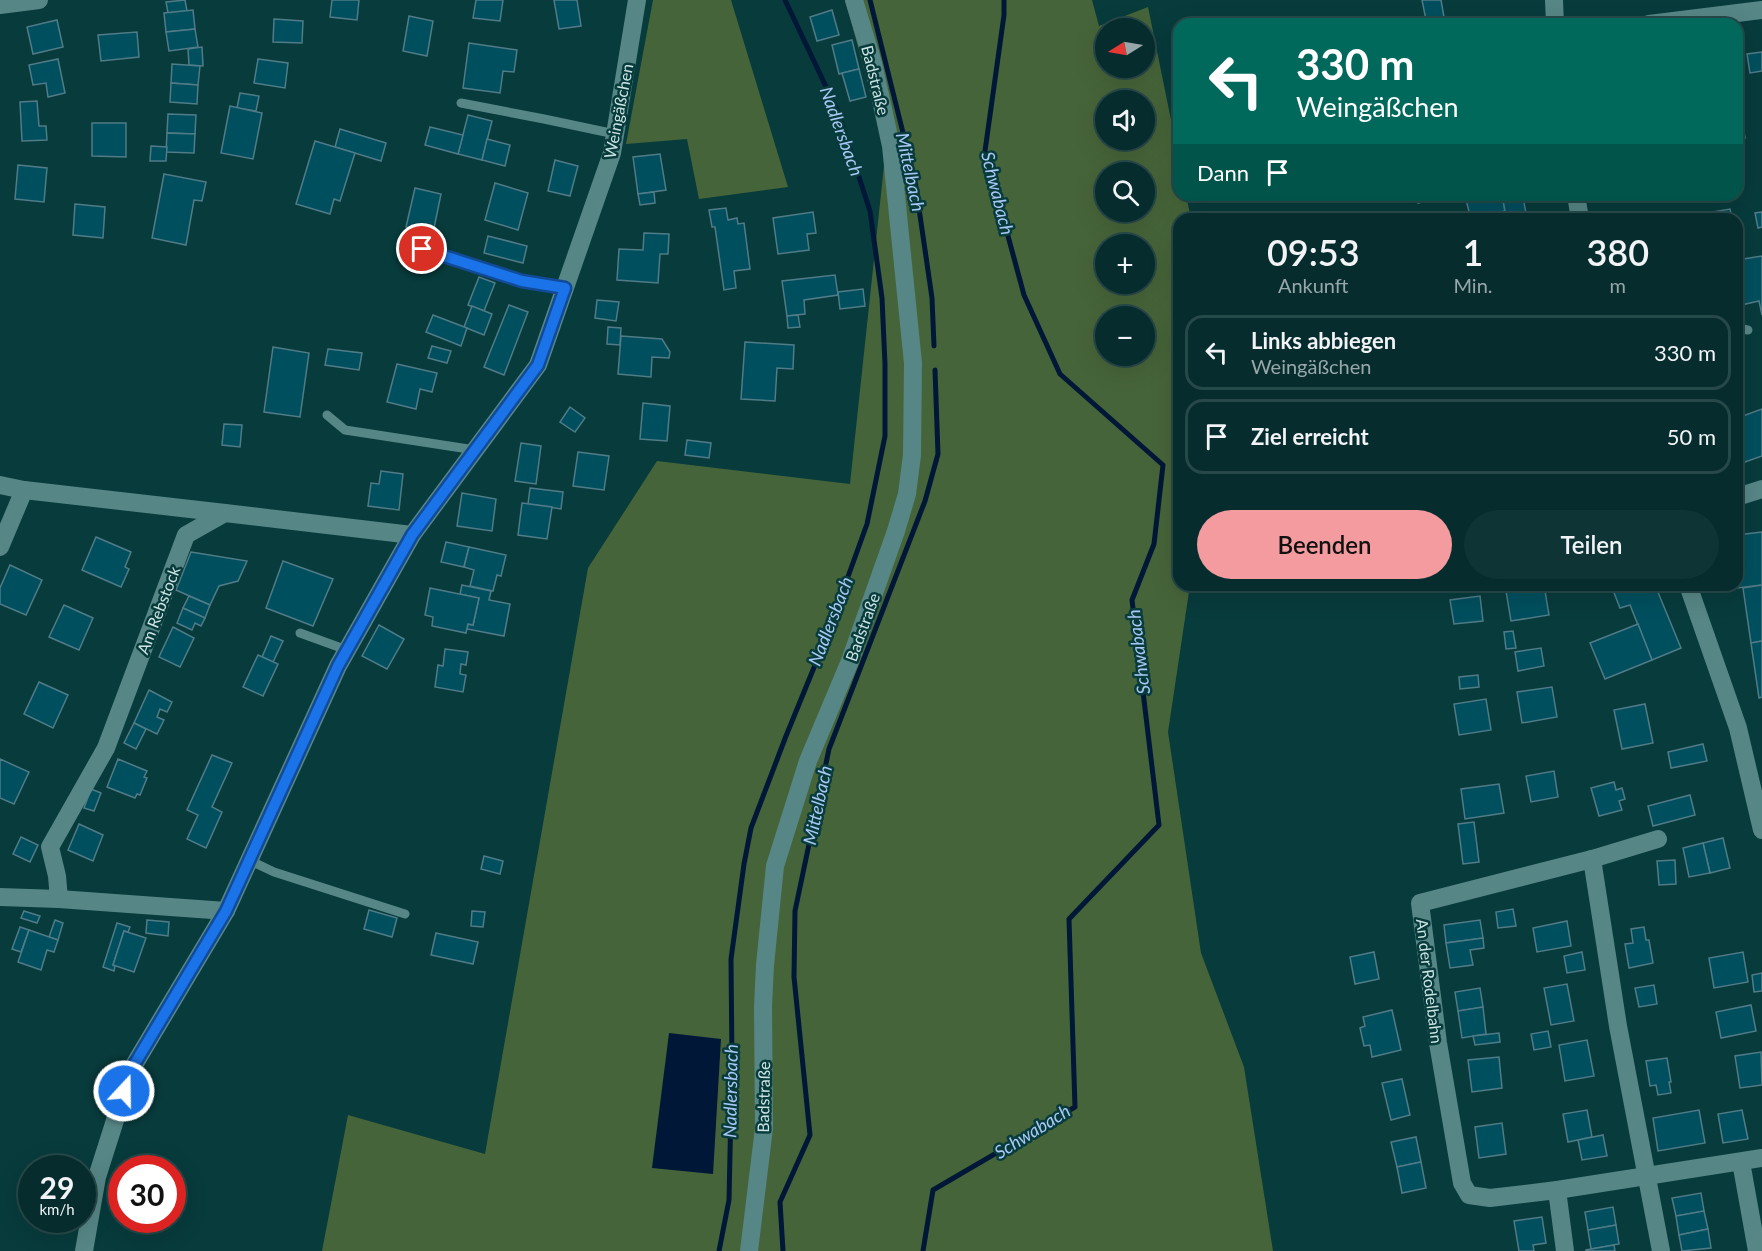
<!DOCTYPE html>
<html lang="de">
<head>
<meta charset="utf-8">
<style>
  body { margin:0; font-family:Lato,sans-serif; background:#0f3435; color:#f1f3f6; height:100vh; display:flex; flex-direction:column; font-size:22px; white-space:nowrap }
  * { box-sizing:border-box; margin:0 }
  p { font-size:20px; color:#98a7aa }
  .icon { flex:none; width:33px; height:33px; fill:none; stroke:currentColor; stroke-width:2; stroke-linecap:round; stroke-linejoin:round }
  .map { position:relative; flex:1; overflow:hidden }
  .details { position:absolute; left:1173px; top:213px; width:570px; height:378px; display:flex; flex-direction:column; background:#062c2d; border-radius:18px; box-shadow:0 6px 24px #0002,0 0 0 2px #274849 }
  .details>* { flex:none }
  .banner { position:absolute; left:1173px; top:18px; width:570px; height:183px; border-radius:18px; box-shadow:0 6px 24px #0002,0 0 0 2px #274849; background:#00695c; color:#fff; overflow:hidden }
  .needle { width:39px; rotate:259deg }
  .controls { position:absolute; left:1095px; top:18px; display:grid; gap:12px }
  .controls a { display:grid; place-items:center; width:60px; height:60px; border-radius:50%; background:#062c2d; box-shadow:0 6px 24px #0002,0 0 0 2px #274849; font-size:30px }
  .speed { position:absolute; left:18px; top:1155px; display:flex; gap:12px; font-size:30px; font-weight:700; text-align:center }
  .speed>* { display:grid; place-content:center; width:78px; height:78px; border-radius:50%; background:#062c2d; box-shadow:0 6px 24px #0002,0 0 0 2px #274849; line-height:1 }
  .speed small { font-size:15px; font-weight:400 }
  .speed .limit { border:9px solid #d22; background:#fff; color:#111 }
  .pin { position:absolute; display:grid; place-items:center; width:51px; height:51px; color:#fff; margin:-26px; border:3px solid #fff; border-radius:50%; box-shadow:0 2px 6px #0007 }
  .me { position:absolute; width:66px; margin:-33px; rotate:21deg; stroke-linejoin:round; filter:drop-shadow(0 0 4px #0008) }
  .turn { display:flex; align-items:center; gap:21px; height:126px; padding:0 24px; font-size:27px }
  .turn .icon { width:78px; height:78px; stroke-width:2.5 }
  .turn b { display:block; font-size:42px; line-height:51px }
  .then { display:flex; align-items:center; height:57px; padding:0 24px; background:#0003; gap:12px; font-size:22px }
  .eta { display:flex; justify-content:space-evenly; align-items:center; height:102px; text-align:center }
  .eta b { font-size:36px; font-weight:600; line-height:42px }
  .action { display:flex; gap:12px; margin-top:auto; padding:12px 24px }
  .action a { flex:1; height:69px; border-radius:36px; background:#f49b9f; color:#111; font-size:24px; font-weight:600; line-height:69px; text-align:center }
  .action a+a { background:#0f3435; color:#f1f3f6 }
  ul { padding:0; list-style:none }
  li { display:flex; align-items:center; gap:18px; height:75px; margin:0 12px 9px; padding:0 12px; border:3px solid #274849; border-radius:18px }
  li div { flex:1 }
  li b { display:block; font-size:22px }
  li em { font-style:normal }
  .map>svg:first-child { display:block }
  .green { fill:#466439; fill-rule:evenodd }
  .water { fill:#011737 }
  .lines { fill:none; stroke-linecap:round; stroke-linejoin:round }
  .stream { stroke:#011737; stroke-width:5 }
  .building { fill:#004f5e; stroke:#507b87; stroke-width:1.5 }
  .lane { stroke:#578686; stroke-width:9 }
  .street { stroke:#578686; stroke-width:18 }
  .secondary { stroke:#578686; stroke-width:18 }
  .route-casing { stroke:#114b97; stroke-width:15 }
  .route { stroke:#1a73e8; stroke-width:10 }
  .labels { text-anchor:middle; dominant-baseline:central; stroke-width:5; stroke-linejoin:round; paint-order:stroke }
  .street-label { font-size:16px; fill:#cce4e4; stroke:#083b3c }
  .water-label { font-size:18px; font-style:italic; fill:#a9c8f4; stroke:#083b3c }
</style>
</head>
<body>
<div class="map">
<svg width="1762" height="1251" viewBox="0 0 1762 1251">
  <rect width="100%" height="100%" fill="#083b3c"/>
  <g class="green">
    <polygon points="653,0 731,0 788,187 699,199 687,139 626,144"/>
    <path d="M845,0h247l7,26 49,-19 31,152v36h7l5,24h-12v366h11l-22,147 33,221 43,114 29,184h-951l26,-136 137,39 103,-586 69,-107 193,23 36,-337zM1106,28h38v40h-38zM1106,100h38v40h-38zM1106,172h38v40h-38zM1106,244h38v40h-38zM1106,316h38v40h-38z"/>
  </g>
  <polygon class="water" points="669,1033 721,1039 713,1174 652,1168"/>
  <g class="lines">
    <g class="stream">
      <polyline points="870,0 915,181 932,298 934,346"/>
      <polyline points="719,1251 729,1200 732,1062 731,959 744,864 751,828 786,736 824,643 867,524 885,436 885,364 882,298 870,211 838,112 785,0"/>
      <polyline points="783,1251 780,1202 810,1135 794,977 795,911 829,749 925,501 938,454 935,370"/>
      <polyline points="923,1251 933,1190 1075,1107 1069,919 1159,825 1132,600 1154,544 1163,465 1060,374 1024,295 985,151 1004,15 1004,0"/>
    </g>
  </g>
  <g class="building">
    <polygon points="185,0 187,11 168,13 166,2"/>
    <polygon points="332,0 359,0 357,20 330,17"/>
    <polygon points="476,0 503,0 500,21 473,18"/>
    <polygon points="554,0 577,0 581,26 559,29"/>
    <polygon points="1422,0 1441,0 1444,17 1426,20"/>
    <polygon points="193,10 195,29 166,32 164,13"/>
    <polygon points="832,10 839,35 817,41 810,17"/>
    <polygon points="409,16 433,21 427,56 403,51"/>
    <polygon points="274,19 303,21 302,43 273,42"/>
    <polygon points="57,20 63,47 33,54 27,27"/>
    <polygon points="195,29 198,47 169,51 166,32"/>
    <polygon points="137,32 139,57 101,61 98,35"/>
    <polygon points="852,40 859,69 839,74 832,45"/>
    <polygon points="469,43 517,50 514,72 503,71 500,93 463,88"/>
    <polygon points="202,47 203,66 189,65 188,49"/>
    <polygon points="1762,52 1762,71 1750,73 1747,54"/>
    <polygon points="58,59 65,93 48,97 46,83 33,85 29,65"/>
    <polygon points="258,59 288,63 285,88 254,83"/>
    <polygon points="172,64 200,66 198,85 171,83"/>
    <polygon points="859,69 866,97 850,101 842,73"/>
    <polygon points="171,83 198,85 197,104 170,102"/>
    <polygon points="240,93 259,96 256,111 237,108"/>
    <polygon points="37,101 39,126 46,126 47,140 22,141 20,102"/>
    <polygon points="230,106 262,113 253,159 221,153"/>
    <polygon points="1740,106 1745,138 1737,139 1737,107"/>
    <polygon points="168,114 196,115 195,134 167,133"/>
    <polygon points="468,115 492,121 482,160 458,154"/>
    <polygon points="92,123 126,123 126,157 92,156"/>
    <polygon points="430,127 463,135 458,154 425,145"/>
    <polygon points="340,129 386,143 381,161 335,147"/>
    <polygon points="167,133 195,134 194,153 166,152"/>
    <polygon points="487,139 510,145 505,166 482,160"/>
    <polygon points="315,141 355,153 340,201 334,199 330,214 296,204"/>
    <polygon points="151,146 167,147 166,161 150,161"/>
    <polygon points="660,154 666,190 638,194 633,157"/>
    <polygon points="555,160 578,166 570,196 548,191"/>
    <polygon points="18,165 47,168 44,202 15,199"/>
    <polygon points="164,174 206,182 202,201 194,200 186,245 152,238"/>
    <polygon points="495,183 528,193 518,230 485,220"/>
    <polygon points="415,188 441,194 433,233 406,227"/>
    <polygon points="654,192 655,203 640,205 638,194"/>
    <polygon points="1416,195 1438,195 1439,198 1418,203"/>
    <polygon points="1465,195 1487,195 1466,200"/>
    <polygon points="1487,195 1502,195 1505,211 1501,212 1501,214 1480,219 1471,219 1466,200"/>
    <polygon points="1523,197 1527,219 1502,219 1501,212 1505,211 1503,200"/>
    <polygon points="75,204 105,207 103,238 73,235"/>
    <polygon points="726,208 728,220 737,218 738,224 744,223 750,269 734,271 736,288 724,290 715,227 712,227 709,210"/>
    <polygon points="1730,209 1732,219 1713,219 1712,212"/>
    <polygon points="813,212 816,233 807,234 809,250 778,254 773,218"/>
    <polygon points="1762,212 1762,227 1758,228 1755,213"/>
    <polygon points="644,233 669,234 668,254 660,254 658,283 617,280 619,249 643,250"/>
    <polygon points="488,236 527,246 523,263 484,253"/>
    <polygon points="1762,256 1762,315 1759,301 1737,306 1737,260"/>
    <polygon points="835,275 838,295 804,300 805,314 787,316 782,281"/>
    <polygon points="479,277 495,283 484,311 468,305"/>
    <polygon points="863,289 865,306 840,309 838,292"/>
    <polygon points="597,300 619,302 616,321 595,318"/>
    <polygon points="509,305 528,312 504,375 484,367"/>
    <polygon points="472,306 492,314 484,335 464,327"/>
    <polygon points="433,315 467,328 461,346 426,332"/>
    <polygon points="798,315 800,327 788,328 787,316"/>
    <polygon points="608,327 621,328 620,345 607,344"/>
    <polygon points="621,336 662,339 670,352 669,358 652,357 651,377 618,374"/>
    <polygon points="745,342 794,345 793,369 777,368 775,401 741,399"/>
    <polygon points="432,346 451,351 447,363 428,358"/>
    <polygon points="273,347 309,353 300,417 264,412"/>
    <polygon points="328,349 362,353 359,370 325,365"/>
    <polygon points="397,364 437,373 432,392 420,389 416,409 387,402"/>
    <polygon points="643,403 670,406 667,441 640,439"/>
    <polygon points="570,407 585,418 575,432 560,422"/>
    <polygon points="1762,409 1762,456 1742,463 1737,449 1737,425 1742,423 1740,417"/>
    <polygon points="224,424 242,425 240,447 222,445"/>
    <polygon points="687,440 711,443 709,458 685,455"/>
    <polygon points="521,443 541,446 536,484 515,481"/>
    <polygon points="578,452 609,456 604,490 573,486"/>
    <polygon points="381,471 403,474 399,510 368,506 371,483 379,484"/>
    <polygon points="530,488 563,492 561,509 528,504"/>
    <polygon points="462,493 496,499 492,531 457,526"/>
    <polygon points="522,503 552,507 547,539 518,535"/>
    <polygon points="1762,532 1762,585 1721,590 1721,585 1737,585 1737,535"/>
    <polygon points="96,537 131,552 125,567 129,569 121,587 82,570"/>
    <polygon points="446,542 469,547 464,567 441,562"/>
    <polygon points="469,547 506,555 501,576 497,575 493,591 470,586 474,570 464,567"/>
    <polygon points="191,552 247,561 238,581 219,586 210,605 176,590"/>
    <polygon points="283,561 333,579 313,626 266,608"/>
    <polygon points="10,565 42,580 26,615 0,604 0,588"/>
    <polygon points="462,585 491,591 489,600 510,604 504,636 467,629 468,624 473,625 479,598 460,594"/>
    <polygon points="1544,585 1549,615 1511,621 1506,591"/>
    <polygon points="1569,585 1597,585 1569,589"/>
    <polygon points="1611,585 1655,585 1681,648 1652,660 1630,605 1620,608"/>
    <polygon points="1762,585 1762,641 1751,643 1743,588"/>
    <polygon points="430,588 479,598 473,625 468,624 466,633 432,626 433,617 425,615"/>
    <polygon points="189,596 210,605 205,618 183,608"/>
    <polygon points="1480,596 1483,621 1454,624 1450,600"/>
    <polygon points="64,605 93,618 79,650 49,637"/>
    <polygon points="183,608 205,618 201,626 195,623 192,630 177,623"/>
    <polygon points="1638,624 1652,660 1605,679 1590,643"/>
    <polygon points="379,625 404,639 387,669 362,656"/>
    <polygon points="173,627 194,638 180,667 159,657"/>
    <polygon points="1513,631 1516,648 1506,649 1504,632"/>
    <polygon points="271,636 283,641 273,662 262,657"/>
    <polygon points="1762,641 1762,697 1759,698 1751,643"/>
    <polygon points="1541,648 1544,666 1518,671 1515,652"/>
    <polygon points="445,649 468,652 466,665 461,664 460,674 466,675 463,692 435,687 438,665 443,666"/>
    <polygon points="258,655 278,664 263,696 243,687"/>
    <polygon points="1478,675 1479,687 1460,689 1459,677"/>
    <polygon points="39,682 68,695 53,728 24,714"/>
    <polygon points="1552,687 1557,717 1522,723 1517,692"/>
    <polygon points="149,690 172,702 167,712 160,709 157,717 164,720 157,734 134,723"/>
    <polygon points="1486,699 1491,730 1459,735 1454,704"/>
    <polygon points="1645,704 1653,743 1622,749 1614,710"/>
    <polygon points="134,723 146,729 136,749 124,743"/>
    <polygon points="1703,744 1707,761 1671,768 1668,752"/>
    <polygon points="212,755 232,763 212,807 222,812 206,848 187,839 198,815 187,810"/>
    <polygon points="0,759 29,772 14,804 0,798"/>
    <polygon points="118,759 147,771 144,777 147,778 140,795 137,794 135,798 107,787"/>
    <polygon points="1554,771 1558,797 1531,802 1526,776"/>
    <polygon points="1614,782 1616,790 1622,788 1625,799 1619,801 1622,810 1599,816 1591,788"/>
    <polygon points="1499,784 1504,813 1465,819 1461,789"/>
    <polygon points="91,789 101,793 94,811 84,808"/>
    <polygon points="1690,795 1695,815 1653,826 1648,806"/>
    <polygon points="1474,822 1479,862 1463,864 1458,824"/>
    <polygon points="79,824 103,835 93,861 68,850"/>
    <polygon points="21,837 38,845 30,862 13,854"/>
    <polygon points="1723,838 1730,868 1710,873 1703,843"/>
    <polygon points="1703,843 1710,873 1689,877 1683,848"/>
    <polygon points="484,856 503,861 500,874 481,869"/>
    <polygon points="1675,860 1676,884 1659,885 1657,861"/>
    <polygon points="1513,909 1516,926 1498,928 1496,912"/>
    <polygon points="369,910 397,918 392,937 364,929"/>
    <polygon points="24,911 40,916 37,923 21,918"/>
    <polygon points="472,911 485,912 483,927 471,926"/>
    <polygon points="55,920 63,923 58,940 49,937"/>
    <polygon points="147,920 169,922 168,936 146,933"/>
    <polygon points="1480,920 1483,938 1446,943 1444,925"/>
    <polygon points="1567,921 1571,946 1537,952 1533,928"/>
    <polygon points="117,923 130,927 128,932 124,931 113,965 115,966 114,971 103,967"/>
    <polygon points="20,927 29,930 21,952 12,949"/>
    <polygon points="1644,927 1646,940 1649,940 1653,963 1629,968 1625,944 1633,943 1631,929"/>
    <polygon points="29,930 58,940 54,952 47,950 41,970 18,962"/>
    <polygon points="124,931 146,938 134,972 113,965"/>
    <polygon points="436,933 478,942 473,964 431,955"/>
    <polygon points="1483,938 1484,948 1470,950 1473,965 1450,968 1446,943"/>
    <polygon points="1374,952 1379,979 1355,984 1350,957"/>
    <polygon points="1582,952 1585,970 1567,973 1564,956"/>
    <polygon points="1743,952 1748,982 1714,988 1709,958"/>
    <polygon points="1762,973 1762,991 1754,992 1752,975"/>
    <polygon points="1567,984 1574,1021 1551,1025 1544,988"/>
    <polygon points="1654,985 1657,1004 1639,1007 1635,988"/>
    <polygon points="1480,988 1483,1007 1458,1011 1455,992"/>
    <polygon points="1751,1005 1756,1031 1721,1038 1716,1012"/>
    <polygon points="1483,1007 1486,1034 1462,1038 1458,1011"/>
    <polygon points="1392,1010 1401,1050 1372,1057 1370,1045 1364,1046 1360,1028 1365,1026 1363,1017"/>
    <polygon points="1548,1031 1551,1047 1534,1050 1531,1034"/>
    <polygon points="1499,1033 1500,1042 1475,1045 1473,1036"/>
    <polygon points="1587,1040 1594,1076 1565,1081 1559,1045"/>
    <polygon points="1761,1052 1762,1085 1740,1088 1735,1056"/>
    <polygon points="1499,1057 1502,1088 1472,1092 1468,1060"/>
    <polygon points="1667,1058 1671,1082 1669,1082 1671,1093 1658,1095 1656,1085 1650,1086 1646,1061"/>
    <polygon points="1402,1079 1410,1115 1391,1120 1382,1083"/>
    <polygon points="1587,1110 1592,1137 1568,1142 1563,1114"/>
    <polygon points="1699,1110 1705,1143 1658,1151 1653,1118"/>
    <polygon points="1742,1110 1748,1139 1723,1143 1718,1114"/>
    <polygon points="1502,1123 1506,1154 1479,1158 1475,1127"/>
    <polygon points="1603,1135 1607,1156 1582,1160 1578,1140"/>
    <polygon points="1416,1137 1421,1162 1397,1167 1391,1142"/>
    <polygon points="1421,1162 1426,1188 1402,1193 1397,1167"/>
    <polygon points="1701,1193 1704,1211 1676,1216 1672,1198"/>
    <polygon points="1613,1207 1616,1225 1588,1230 1585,1212"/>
    <polygon points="1704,1211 1708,1229 1679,1235 1676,1216"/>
    <polygon points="1542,1217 1546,1243 1533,1245 1534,1251 1519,1251 1514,1221"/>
    <polygon points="1616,1225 1619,1244 1591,1249 1588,1230"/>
    <polygon points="1708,1229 1711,1248 1682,1251 1679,1235"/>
    <polygon points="1614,1245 1615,1251 1586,1251 1586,1250"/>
  </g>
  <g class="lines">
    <g class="lane">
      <polyline points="461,103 544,119 615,134"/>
      <polyline points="402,242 522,281 565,288"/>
      <polyline points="1737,328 1748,330"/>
      <polyline points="327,415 345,430 475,450"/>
      <polyline points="300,633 347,650"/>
      <polyline points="249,860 274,872 405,914"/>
    </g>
    <g class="street">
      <polyline points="0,5 39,0"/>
      <polyline points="1649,24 1762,10"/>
      <polyline points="0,485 24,490 225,513"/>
      <polyline points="1737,497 1762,489"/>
      <polyline points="0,547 24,490"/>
      <polyline points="1658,839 1592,859 1420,903 1438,1043 1462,1183 1469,1195 1490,1198 1557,1190 1762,1158"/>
      <polyline points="1592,859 1618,1026 1661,1251"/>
      <polyline points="0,897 59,899 226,911"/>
      <polyline points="59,899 57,876 50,847 106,748 186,535 225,513 412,535"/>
      <polyline points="1741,1162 1757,1251"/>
      <polyline points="1557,1190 1565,1251"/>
      <polyline points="84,1251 97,1177 131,1070 226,911 338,666 412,535 538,365 612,153 637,0"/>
      <polyline points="749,1251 764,1128 763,1007 765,965 775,866 808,761 850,661 896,531 907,494 912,455 913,363 891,146 873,63 854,0"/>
    </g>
    <g class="secondary">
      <polyline points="1554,0 1555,24"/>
      <polyline points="1576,195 1580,219"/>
      <polyline points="1688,585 1738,728 1762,830"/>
    </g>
  </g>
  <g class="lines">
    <defs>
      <polyline id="route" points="124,1091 131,1070 226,911 338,666 412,535 538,365 565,288 522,281 422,249"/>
    </defs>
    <use href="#route" class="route-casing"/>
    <use href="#route" class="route"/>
  </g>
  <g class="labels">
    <g class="street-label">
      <text transform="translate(876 80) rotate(76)">Badstraße</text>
      <text transform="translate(618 111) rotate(-79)">Weingäßchen</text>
      <text transform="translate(158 610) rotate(-69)">Am Rebstock</text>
      <text transform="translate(862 627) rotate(-70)">Badstraße</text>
      <text transform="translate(1430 981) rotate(83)">An der Rodelbahn</text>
      <text transform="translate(763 1097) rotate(-89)">Badstraße</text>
    </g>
    <g class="water-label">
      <text transform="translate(842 131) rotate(70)">Nadlersbach</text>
      <text transform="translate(911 172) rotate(78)">Mittelbach</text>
      <text transform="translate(998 193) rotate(76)">Schwabach</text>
      <text transform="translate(830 621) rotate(-69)">Nadlersbach</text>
      <text transform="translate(1138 652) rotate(-97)">Schwabach</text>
      <text transform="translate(817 805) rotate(-78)">Mittelbach</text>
      <text transform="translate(730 1091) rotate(-89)">Nadlersbach</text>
      <text transform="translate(1032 1131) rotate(-32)">Schwabach</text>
    </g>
  </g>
</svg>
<div class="controls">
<a><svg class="needle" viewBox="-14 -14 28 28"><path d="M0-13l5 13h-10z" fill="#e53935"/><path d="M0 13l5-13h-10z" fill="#98a7aa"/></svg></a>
<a><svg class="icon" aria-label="sound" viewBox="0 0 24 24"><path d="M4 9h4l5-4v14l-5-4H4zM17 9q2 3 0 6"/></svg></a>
<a><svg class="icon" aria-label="search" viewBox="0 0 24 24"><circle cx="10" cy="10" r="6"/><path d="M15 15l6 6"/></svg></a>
<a>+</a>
<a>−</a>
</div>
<div class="speed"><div>29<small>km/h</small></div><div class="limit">30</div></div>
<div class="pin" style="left:422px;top:249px;background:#d93025"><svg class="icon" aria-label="arrive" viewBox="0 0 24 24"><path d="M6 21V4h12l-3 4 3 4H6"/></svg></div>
<svg class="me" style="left:124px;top:1091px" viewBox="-20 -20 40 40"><circle r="17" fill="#1a73e8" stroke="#fff" stroke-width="3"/><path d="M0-11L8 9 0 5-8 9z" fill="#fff"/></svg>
<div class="banner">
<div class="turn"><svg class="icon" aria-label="left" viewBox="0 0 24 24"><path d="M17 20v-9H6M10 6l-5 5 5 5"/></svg><div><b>330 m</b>Weingäßchen</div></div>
<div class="then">Dann<svg class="icon" aria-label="arrive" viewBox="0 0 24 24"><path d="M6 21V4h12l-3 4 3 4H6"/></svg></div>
</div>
<section class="details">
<div class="eta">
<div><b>09:53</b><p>Ankunft</p></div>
<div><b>1</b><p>Min.</p></div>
<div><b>380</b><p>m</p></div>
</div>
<ul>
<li><svg class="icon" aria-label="left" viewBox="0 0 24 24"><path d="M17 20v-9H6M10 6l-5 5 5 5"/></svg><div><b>Links abbiegen</b><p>Weingäßchen</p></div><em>330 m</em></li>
<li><svg class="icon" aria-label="arrive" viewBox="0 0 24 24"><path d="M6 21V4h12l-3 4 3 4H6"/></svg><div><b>Ziel erreicht</b></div><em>50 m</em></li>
</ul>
<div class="action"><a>Beenden</a><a>Teilen</a></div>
</section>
</div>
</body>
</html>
